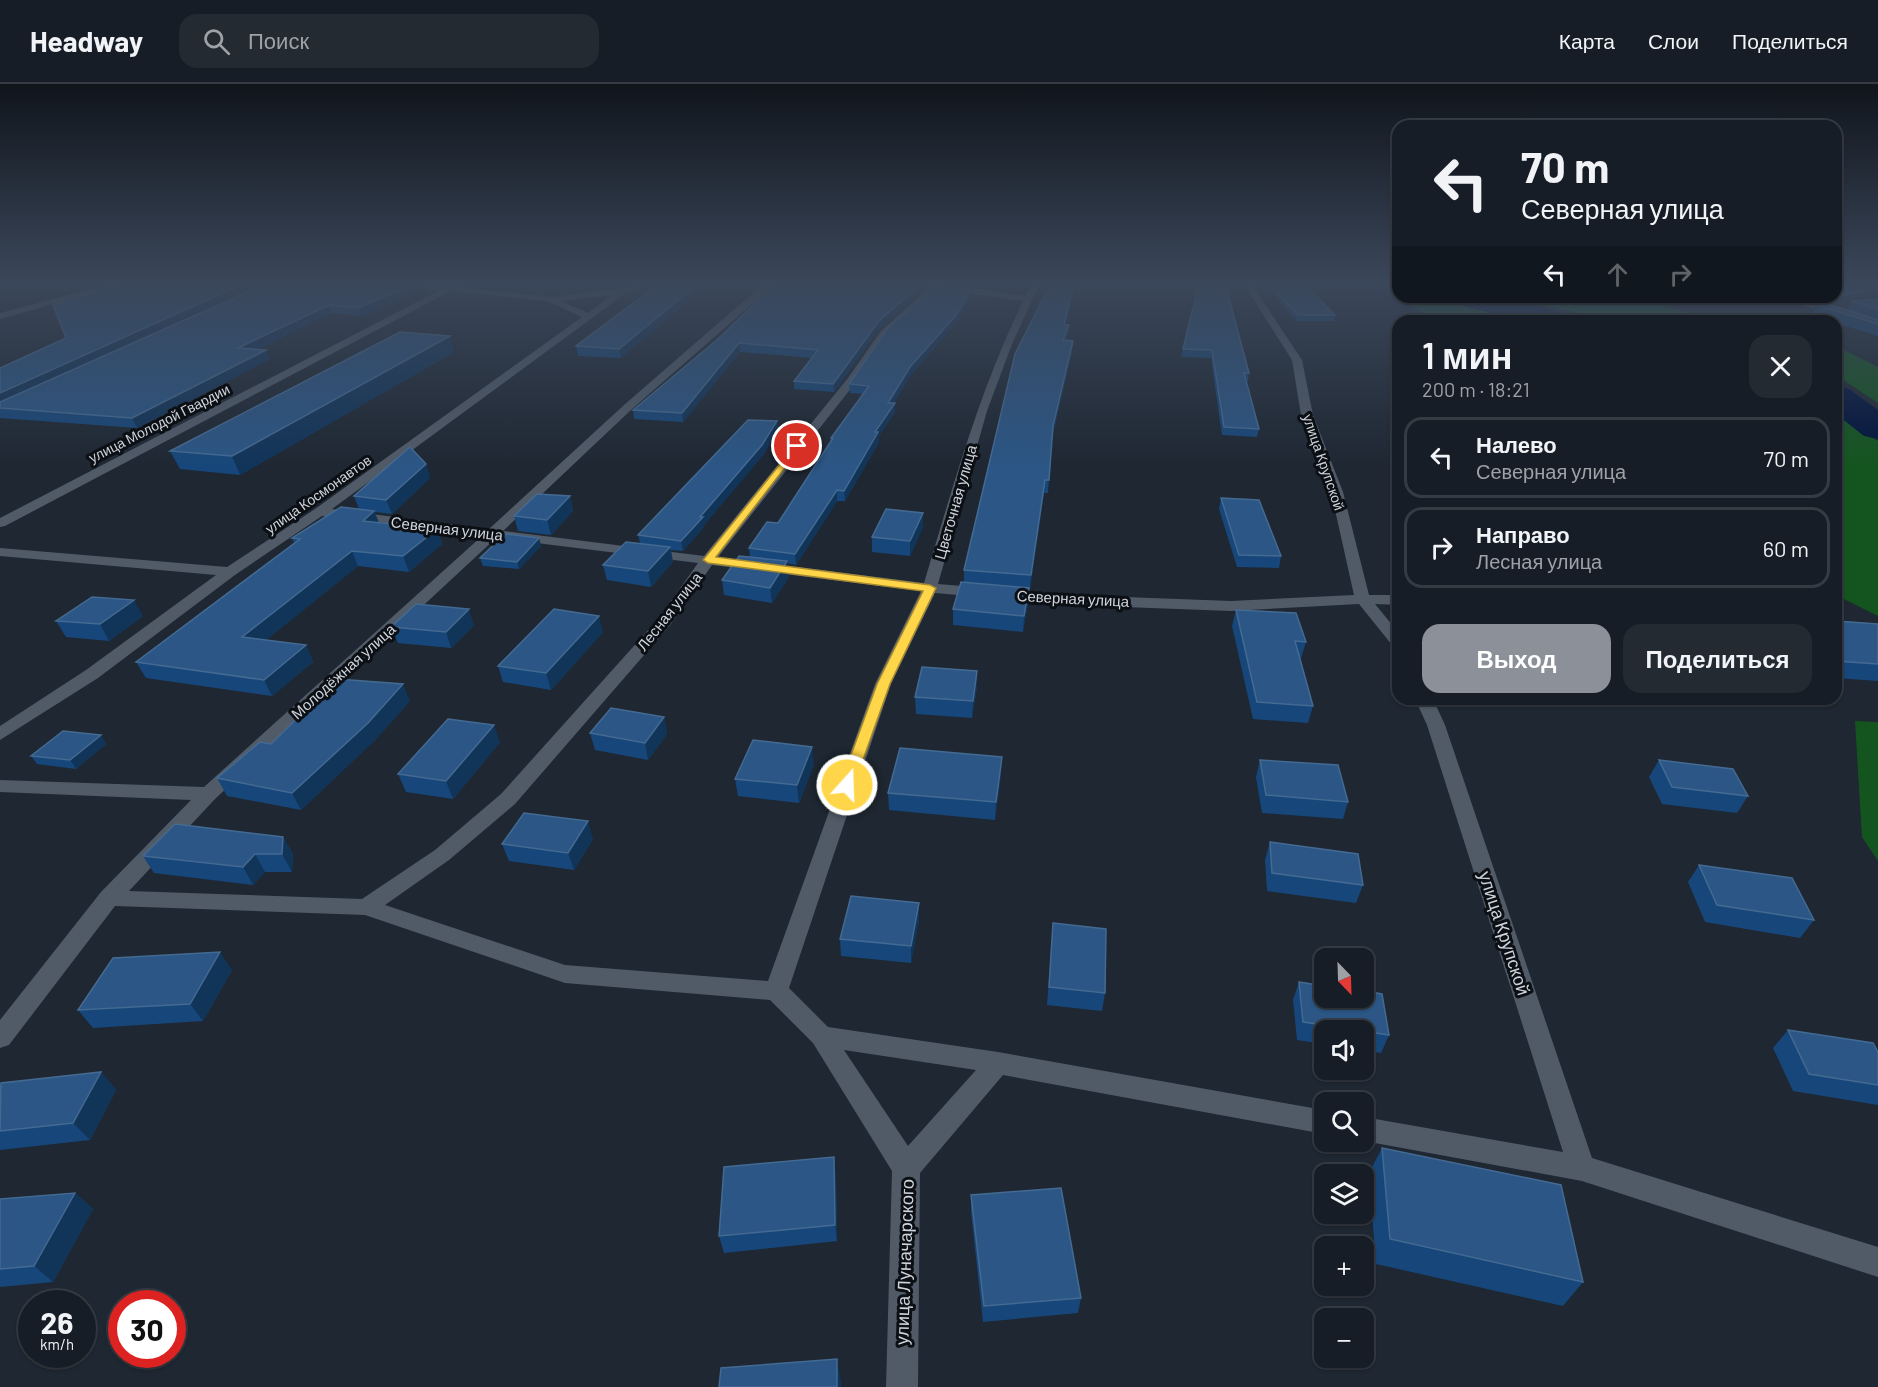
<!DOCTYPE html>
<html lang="ru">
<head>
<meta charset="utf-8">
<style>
  body { margin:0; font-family:Barlow,sans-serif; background:#232a32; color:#f1f3f6; height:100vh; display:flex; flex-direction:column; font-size:22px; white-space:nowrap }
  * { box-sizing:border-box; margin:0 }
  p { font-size:20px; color:#9ea2a7 }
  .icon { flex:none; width:33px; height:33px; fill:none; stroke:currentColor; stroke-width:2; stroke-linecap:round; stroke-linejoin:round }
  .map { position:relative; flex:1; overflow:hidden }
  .side { position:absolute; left:1392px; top:231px; width:450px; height:390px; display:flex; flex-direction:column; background:#161d26; border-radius:18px; box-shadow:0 2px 4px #0004,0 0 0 2px #353b43 }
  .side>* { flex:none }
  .guide { position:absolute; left:1392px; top:36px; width:450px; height:183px; border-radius:18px; box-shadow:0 2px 4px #0004,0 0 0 2px #353b43; background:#161d26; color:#f1f3f6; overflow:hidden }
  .needle { width:39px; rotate:157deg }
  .tools { position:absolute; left:1314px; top:864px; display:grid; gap:12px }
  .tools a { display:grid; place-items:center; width:60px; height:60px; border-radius:12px; background:#161d26; box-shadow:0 2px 4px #0004,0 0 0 2px #353b43; font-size:30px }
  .speed { position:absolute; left:18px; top:1206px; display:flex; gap:12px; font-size:30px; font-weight:700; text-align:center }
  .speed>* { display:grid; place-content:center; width:78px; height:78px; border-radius:50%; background:#161d26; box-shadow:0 2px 4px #0004,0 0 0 2px #353b43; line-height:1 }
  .speed small { font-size:15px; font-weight:400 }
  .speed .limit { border:9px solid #d22; background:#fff; color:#111 }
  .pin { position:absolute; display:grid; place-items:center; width:51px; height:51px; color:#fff; margin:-26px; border:3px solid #fff; border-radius:50%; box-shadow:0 2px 6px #0007 }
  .me { position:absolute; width:66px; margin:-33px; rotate:20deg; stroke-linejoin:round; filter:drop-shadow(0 0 4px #0008) }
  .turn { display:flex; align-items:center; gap:21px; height:126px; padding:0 30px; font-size:27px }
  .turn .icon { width:78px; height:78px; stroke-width:2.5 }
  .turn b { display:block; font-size:42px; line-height:51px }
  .lanes { display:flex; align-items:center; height:57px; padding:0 30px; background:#0003; justify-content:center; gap:30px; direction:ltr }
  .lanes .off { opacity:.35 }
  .round { display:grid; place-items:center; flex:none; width:63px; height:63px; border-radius:18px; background:#232a32 }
  .summary { display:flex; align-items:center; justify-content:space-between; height:102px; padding:0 30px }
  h1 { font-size:36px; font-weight:600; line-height:45px }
  .primary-button { display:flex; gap:12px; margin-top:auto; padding:12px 30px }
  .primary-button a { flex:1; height:69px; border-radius:18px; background:#8c9099; color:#fff; font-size:24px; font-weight:600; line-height:69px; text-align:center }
  .primary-button a+a { background:#232a32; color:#f1f3f6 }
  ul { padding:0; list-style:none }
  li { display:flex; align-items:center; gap:18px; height:81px; margin:0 12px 9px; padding:0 18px; border:3px solid #353b43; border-radius:18px }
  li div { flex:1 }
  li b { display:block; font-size:22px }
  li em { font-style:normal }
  header { display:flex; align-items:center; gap:36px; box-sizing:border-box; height:84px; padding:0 30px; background:#161d26; border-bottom:2px solid #353b43 }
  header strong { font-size:28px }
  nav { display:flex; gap:33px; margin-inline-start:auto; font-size:21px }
  .search { width:420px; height:54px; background:#232a32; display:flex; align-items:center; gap:15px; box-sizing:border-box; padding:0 21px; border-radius:18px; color:#9ea2a7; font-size:22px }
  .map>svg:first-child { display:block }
  .green { fill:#14551f }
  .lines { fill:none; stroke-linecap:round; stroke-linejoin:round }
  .river { fill:#00133c; fill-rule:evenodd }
  .minor { fill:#515b68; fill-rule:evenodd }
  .wall { fill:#17477a }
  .shaded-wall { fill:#113459 }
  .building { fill:#2b5685; stroke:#446a92; stroke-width:1.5 }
  .route { fill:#ffd54a; stroke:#a68a30; stroke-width:1.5 }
  .labels { text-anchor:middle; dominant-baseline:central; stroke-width:6; stroke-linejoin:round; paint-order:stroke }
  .far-street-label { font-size:14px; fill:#cfd4dc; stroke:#0c1015 }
  .street-label { font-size:15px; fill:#cfd4dc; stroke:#0c1015 }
  .near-street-label { font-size:18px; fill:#cfd4dc; stroke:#0c1015 }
</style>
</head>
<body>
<header>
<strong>Headway</strong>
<div class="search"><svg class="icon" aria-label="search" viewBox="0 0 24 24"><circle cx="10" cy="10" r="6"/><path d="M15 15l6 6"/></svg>Поиск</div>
<nav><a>Карта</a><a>Слои</a><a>Поделиться</a></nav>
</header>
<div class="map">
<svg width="1878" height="1303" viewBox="0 0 1878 1303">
  <rect width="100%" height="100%" fill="#1e2732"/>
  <g class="green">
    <polygon points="1405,213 1439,213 1533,237 1439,237 1407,220"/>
    <polygon points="1505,213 1641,213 1654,220 1719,237 1616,237"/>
    <polygon points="1836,262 1878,283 1878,319 1836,291"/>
    <polygon points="1836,331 1878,357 1878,532 1836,511"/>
    <polygon points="1855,637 1878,638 1878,777 1862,753"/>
  </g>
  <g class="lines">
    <g class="river">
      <polygon points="1447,213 1498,213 1570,230 1574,237 1522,237 1452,219"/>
      <polygon points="1836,302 1849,305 1878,326 1878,355 1864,352 1836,330"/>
    </g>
    <g class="minor">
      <polygon points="113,199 128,199 0,235 0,229"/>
      <path d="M393,199l55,3 16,-3 -5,4 94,10 105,-14 -32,10 -294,216 157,20 135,-124 129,-112 13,-10h10l-144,126 -129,122 201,25 144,-178 33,-47 49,-44 -17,-4h29l83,13 7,-13h8l-28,61 -25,67 -49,173 133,11 160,6 123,-6 -23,-103 -30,-77 -9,-55 -49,-77h8l51,77 11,55 30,77 26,103h29v10l-23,-1 23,28v15l-6,-2 -33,-41 -128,7 -160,-6 -136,-12 -44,91 -102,304 39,39 170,25 326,58v24l-321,-59 -83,98 -2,214h-32l6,-216 -79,-128 -43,-43 -205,-17 -200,-68 -250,-9 -106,139 -9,3v-28l101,-128 90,-92 -191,-8v-12l204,7 278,-251 -160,-20 -87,59 -137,103 -98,62v-14l86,-56 130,-95 -216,-19v-8l227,19 88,-58 267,-192 -35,-16 -96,-10 -446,235 -5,1v-9l440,-228zM938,205l85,12c-44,91 -70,185 -99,282l-206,-26 138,-175 31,-47zM612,211l-24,18 -27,-12zM496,454l202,25 -39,55 -158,176 -66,56 -73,49 -233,-8 86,-92zM712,481l209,26 -46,93 -107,297 -203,-16 -180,-60 64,-45 66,-56 156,-180zM844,966l132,20 -68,76z"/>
      <polygon points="1778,213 1791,213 1878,240 1878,246"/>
      <polygon points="1415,615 1433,615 1445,641 1592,1074 1878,1163 1878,1193 1582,1097 1364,1057 1364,1033 1563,1068 1427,641"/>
    </g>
  </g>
  <g class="wall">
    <polygon points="125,199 266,199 180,238 423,206 361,232 332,229 257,266 270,275 137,344 0,334 0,284 66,254"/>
    <polygon points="660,199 710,199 621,274 578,272 576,262"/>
    <polygon points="959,199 981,199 979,202"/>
    <polygon points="1051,199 1076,199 1066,241 1069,241 1069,252 1067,256 1072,268 1052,354 1048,409 1044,409 1030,505 1029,505 1028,519 1023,548 953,541 953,525 964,498 964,486"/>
    <polygon points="1266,199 1294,199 1335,231 1334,237 1297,237 1265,202"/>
    <polygon points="1878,199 1832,218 1814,213 1836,213"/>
    <polygon points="1198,203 1249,289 1248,297 1246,297 1259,345 1257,353 1222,351 1211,274 1181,273"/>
    <polygon points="925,204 879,245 834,308 794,305 794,297 812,274 740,268 683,338 634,335 633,326 718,255"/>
    <polygon points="972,212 957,238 910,292 894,319 895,328 878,353 879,358 845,417 837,417 796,481 787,479 789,493 772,519 724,511 722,496 750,473 749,464 778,439 831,358 831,354 863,310 850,309 849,300"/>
    <polygon points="1878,215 1878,252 1836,239 1836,237 1830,237 1811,231 1816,221 1847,226 1851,217"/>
    <polygon points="454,268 240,391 180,385 170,367"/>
    <polygon points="777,337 778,347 763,371 704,441 704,443 683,467 671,466 673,478 651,503 607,496 603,481 640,459 638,451"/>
    <polygon points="426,380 430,394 392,430 375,428 378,438 437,445 442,460 409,488 358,482 266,556 306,561 313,578 272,612 146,594 136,578 294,459 292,454 359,425 354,412"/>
    <polygon points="570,412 573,427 551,451 518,447 514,432"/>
    <polygon points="1221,414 1281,472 1279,484 1237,483 1219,425"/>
    <polygon points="923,429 923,443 910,472 872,468 872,453"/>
    <polygon points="541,462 519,485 483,482 480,474"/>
    <polygon points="1236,526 1306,558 1301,574 1300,574 1313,622 1308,639 1253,635 1232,542"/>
    <polygon points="143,532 109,557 66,553 56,537"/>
    <polygon points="1836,537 1878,540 1878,597 1836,594"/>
    <polygon points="474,541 451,564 398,559 391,543"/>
    <polygon points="603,548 551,606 503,598 498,582"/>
    <polygon points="977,587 977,603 972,634 916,630 915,613"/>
    <polygon points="410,617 375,656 301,726 227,712 217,694 271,660"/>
    <polygon points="664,633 667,650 648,676 595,666 590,649"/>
    <polygon points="101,651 106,660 76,685 37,680 31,672"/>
    <polygon points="500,658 453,715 406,708 398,690"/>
    <polygon points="1260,676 1348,718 1343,735 1262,729 1256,693"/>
    <polygon points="1659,676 1748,712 1737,729 1662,720 1649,693"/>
    <polygon points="814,680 799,719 738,712 735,695"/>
    <polygon points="1001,690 995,736 889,726 888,709"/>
    <polygon points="283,753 293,770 292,788 265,788 253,801 154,789 143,772"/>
    <polygon points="593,755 574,786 509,777 502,760"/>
    <polygon points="1270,758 1363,801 1356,819 1267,807 1265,776"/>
    <polygon points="1699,781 1814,836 1800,854 1705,838 1688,798"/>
    <polygon points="919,836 911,879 841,872 840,855"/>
    <polygon points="1053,839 1105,909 1102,927 1047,921"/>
    <polygon points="232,886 203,937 93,944 78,926"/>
    <polygon points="1299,898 1389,951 1381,969 1364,966 1364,946 1324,946 1324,960 1297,956 1293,916"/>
    <polygon points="1788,946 1878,968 1878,1021 1793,1007 1773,964"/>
    <polygon points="101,988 116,1006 90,1056 0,1066 0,1000"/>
    <polygon points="1382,1064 1583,1198 1563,1222 1376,1180 1369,1089"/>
    <polygon points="836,1090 837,1157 724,1169 719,1152"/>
    <polygon points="75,1109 93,1125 53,1198 0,1203 0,1115"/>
    <polygon points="971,1111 1081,1214 1078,1229 983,1238 971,1128"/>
  </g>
  <g class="shaded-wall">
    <polygon points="245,199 266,199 0,321 0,309"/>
    <polygon points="417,199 421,199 423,206 361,232 358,224"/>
    <polygon points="536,199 596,199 588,205 538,208"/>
    <polygon points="699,199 710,199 621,274 619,265"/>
    <polygon points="922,199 925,199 925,204 879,245 834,308 833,300 879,237"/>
    <polygon points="1074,199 1076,199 1064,252 1064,241"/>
    <polygon points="972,204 972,212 957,238 910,292 889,327 895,319 895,328 878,353 879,358 845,417 844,407 875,348 888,319 910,283"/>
    <polygon points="1878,205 1878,210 1832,218 1834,213 1836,212"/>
    <polygon points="329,221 332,229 242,273 238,264"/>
    <polygon points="1069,241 1069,252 1062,267 1063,256"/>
    <polygon points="450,252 454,268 240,391 232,372"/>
    <polygon points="1073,257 1072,268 1052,354 1048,409 1053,342"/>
    <polygon points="739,259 740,268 683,338 682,329"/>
    <polygon points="266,266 270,275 137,344 132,334"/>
    <polygon points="777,337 778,347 763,371 704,441 704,443 683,467 681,457"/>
    <polygon points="426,380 430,394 392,430 386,416"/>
    <polygon points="1045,396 1044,409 1030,505 1031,491"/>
    <polygon points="837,406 837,417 796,481 795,470"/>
    <polygon points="570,412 573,427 551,451 547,436"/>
    <polygon points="374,427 380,441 363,437"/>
    <polygon points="923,429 923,443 910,472 910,457"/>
    <polygon points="437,445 442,460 409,488 403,472"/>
    <polygon points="539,454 541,462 519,485 517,478"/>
    <polygon points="670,463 673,478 651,503 648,487"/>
    <polygon points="352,467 358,482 250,569 242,553"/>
    <polygon points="787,477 789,493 772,519 770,504"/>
    <polygon points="1029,504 1028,519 1023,548 1024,532"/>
    <polygon points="134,516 143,532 109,557 100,540"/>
    <polygon points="469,525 474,541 451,564 446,548"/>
    <polygon points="599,532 603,548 551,606 546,589"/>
    <polygon points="306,561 313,578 272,612 264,596"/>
    <polygon points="977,587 977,603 972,634 973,617"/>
    <polygon points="403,600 410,617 375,656 301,726 292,709"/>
    <polygon points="664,633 667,650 648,676 645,659"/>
    <polygon points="494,641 500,658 453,715 446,697"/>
    <polygon points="101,651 106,660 76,685 70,676"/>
    <polygon points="812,663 814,680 799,719 797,701"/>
    <polygon points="1002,673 1001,690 995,736 996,718"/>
    <polygon points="588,737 593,755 574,786 568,769"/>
    <polygon points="283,753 293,770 292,788 282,770"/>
    <polygon points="255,770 265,788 253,801 243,783"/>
    <polygon points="919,819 919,836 911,879 911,862"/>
    <polygon points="220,868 232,886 203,937 190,920"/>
    <polygon points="101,988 116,1006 90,1056 73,1039"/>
    <polygon points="834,1073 836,1090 837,1157 835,1141"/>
    <polygon points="75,1109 93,1125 53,1198 34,1182"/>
    <polygon points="837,1275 841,1297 841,1303 837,1303"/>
  </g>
  <g class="building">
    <polygon points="125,199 245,199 0,309 0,284 66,254 53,221"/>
    <polygon points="268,199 417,199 358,224 329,221 238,264 266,266 132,334 0,324 0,318"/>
    <polygon points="660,199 699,199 619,265 576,262"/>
    <polygon points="776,199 922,199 879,237 833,300 794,297 818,266 739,259 682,329 633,326 718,255"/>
    <polygon points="1051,199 1074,199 1064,241 1069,241 1063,256 1073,257 1053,342 1049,396 1045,396 1031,491 964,486 1015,270"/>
    <polygon points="1199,199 1225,199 1249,289 1244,289 1259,345 1224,343 1212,266 1183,265"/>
    <polygon points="1268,199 1304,200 1335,231 1298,231"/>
    <polygon points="1836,199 1878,199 1878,205 1836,212"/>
    <polygon points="939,200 972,204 957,230 910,283 888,319 895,319 875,348 878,348 844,407 837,406 795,470 749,464 767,438 778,439 833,354 831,354 869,302 849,300 888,244"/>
    <polygon points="1878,215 1878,225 1851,217"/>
    <polygon points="1828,220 1878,236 1878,240 1816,221"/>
    <polygon points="400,248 450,252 232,372 170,367"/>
    <polygon points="748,336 777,337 762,361 700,433 703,433 681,457 638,451"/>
    <polygon points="410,363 426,380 386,416 354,412"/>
    <polygon points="537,410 570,412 547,436 514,432"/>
    <polygon points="1221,414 1259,416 1281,472 1239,471"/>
    <polygon points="341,423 374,427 363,437 437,445 403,472 352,467 242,553 306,561 264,596 136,578 300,455 292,454"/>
    <polygon points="886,425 923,429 910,457 872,453"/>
    <polygon points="505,450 539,454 517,478 480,474"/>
    <polygon points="626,458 670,463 648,487 603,481"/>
    <polygon points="739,472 787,477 770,504 722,496"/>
    <polygon points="961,498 1029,504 1024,532 953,525"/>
    <polygon points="92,513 134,516 100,540 56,537"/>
    <polygon points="416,520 469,525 446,548 391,543"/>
    <polygon points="554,525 599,532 546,589 498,582"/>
    <polygon points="1236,526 1296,529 1306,558 1295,557 1313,622 1257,618"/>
    <polygon points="1836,537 1878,540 1878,580 1836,577"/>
    <polygon points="922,583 977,587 973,617 915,613"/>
    <polygon points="337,595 403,600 368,639 292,709 217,694 260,658 271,660"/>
    <polygon points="611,624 664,633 645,659 590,649"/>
    <polygon points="448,635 494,641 446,697 398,690"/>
    <polygon points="63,647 101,651 70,676 31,672"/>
    <polygon points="753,656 812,663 797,701 735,695"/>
    <polygon points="900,664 1002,673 996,718 888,709"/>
    <polygon points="1260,676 1338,681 1348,718 1266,711"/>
    <polygon points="1659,676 1733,685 1748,712 1672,703"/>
    <polygon points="524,729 588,737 568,769 502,760"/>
    <polygon points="175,740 283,753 282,770 255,770 243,783 143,772"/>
    <polygon points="1270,758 1358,770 1363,801 1272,789"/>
    <polygon points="1699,781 1792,794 1814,836 1717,821"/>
    <polygon points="851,812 919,819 911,862 840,855"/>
    <polygon points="1053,839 1106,845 1105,909 1049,903"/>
    <polygon points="220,868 190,920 78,926 113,874"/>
    <polygon points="1299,898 1324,902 1324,914 1364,914 1364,907 1382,910 1389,951 1364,947 1364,946 1303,938"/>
    <polygon points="1788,946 1873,959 1878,968 1878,1001 1809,990"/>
    <polygon points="101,988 73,1039 0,1047 1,999"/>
    <polygon points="1382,1064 1561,1101 1583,1198 1390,1155"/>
    <polygon points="834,1073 835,1141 719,1152 724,1083"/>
    <polygon points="1061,1104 1081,1214 984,1222 971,1111"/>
    <polygon points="75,1109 34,1182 0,1185 0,1115"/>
    <polygon points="837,1275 837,1303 719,1303 721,1284"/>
  </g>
  <linearGradient id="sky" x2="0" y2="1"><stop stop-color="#10151c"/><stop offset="0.52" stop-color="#3b475a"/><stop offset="1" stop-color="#3b475a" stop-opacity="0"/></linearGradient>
  <rect width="1878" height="382" fill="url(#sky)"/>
  <polygon class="route" points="797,359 802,362 800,364 716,473 930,501 936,504 890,600 854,701 847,706 840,701 877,600 923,507 708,479 703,476"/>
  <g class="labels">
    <g class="far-street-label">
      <text transform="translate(159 339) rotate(-27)">улица Молодой Гвардии</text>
      <text transform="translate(1324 378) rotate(71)">улица Крупской</text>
      <text transform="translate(318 410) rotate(-35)">улица Космонавтов</text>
    </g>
    <g class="street-label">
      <text transform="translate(955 418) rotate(-74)">Цветочная улица</text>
      <text transform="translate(447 444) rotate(7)">Северная улица</text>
      <text transform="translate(1073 514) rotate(3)">Северная улица</text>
      <text transform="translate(669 527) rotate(-52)">Лесная улица</text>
      <text transform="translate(343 587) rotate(-42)">Молодёжная улица</text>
    </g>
    <g class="near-street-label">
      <text transform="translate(1505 849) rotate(72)">улица Крупской</text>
      <text transform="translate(904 1178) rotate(-88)">улица Луначарского</text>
    </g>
  </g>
</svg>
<div class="tools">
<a><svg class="needle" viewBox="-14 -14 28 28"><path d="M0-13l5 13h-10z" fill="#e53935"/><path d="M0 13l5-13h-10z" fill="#9ea2a7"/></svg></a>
<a><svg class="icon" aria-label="sound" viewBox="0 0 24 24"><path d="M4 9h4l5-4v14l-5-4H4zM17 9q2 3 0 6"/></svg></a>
<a><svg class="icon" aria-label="search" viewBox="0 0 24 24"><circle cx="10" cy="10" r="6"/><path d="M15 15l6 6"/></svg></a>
<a><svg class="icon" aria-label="layers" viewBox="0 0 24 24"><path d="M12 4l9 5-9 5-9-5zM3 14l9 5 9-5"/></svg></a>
<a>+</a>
<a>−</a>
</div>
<div class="speed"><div>26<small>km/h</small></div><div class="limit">30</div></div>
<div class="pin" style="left:797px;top:362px;background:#d93025"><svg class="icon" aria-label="arrive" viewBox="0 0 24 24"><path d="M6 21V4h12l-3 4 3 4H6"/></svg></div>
<svg class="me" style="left:847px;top:701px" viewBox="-20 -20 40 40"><circle r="17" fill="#ffd54a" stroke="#fff" stroke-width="3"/><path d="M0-11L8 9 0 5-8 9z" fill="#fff"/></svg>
<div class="guide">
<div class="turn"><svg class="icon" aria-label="left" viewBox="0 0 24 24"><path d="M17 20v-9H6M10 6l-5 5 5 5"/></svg><div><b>70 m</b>Северная улица</div></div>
<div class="lanes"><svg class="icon" aria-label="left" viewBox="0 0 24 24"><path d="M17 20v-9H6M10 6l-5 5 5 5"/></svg><svg class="icon off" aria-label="ahead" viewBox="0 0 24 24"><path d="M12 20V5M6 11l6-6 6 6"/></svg><svg class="icon off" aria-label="right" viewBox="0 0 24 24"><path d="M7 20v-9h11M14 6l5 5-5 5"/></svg></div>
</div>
<section class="side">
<div class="summary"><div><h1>1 мин</h1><p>200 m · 18:21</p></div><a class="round"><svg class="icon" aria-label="close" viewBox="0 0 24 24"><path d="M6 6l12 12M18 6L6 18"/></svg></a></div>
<ul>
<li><svg class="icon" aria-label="left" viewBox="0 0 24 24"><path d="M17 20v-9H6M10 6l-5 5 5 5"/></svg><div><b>Налево</b><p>Северная улица</p></div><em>70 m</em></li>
<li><svg class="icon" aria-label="right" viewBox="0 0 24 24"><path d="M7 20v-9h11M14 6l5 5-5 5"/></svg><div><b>Направо</b><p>Лесная улица</p></div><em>60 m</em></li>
</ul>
<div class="primary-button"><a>Выход</a><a>Поделиться</a></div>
</section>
</div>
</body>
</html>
